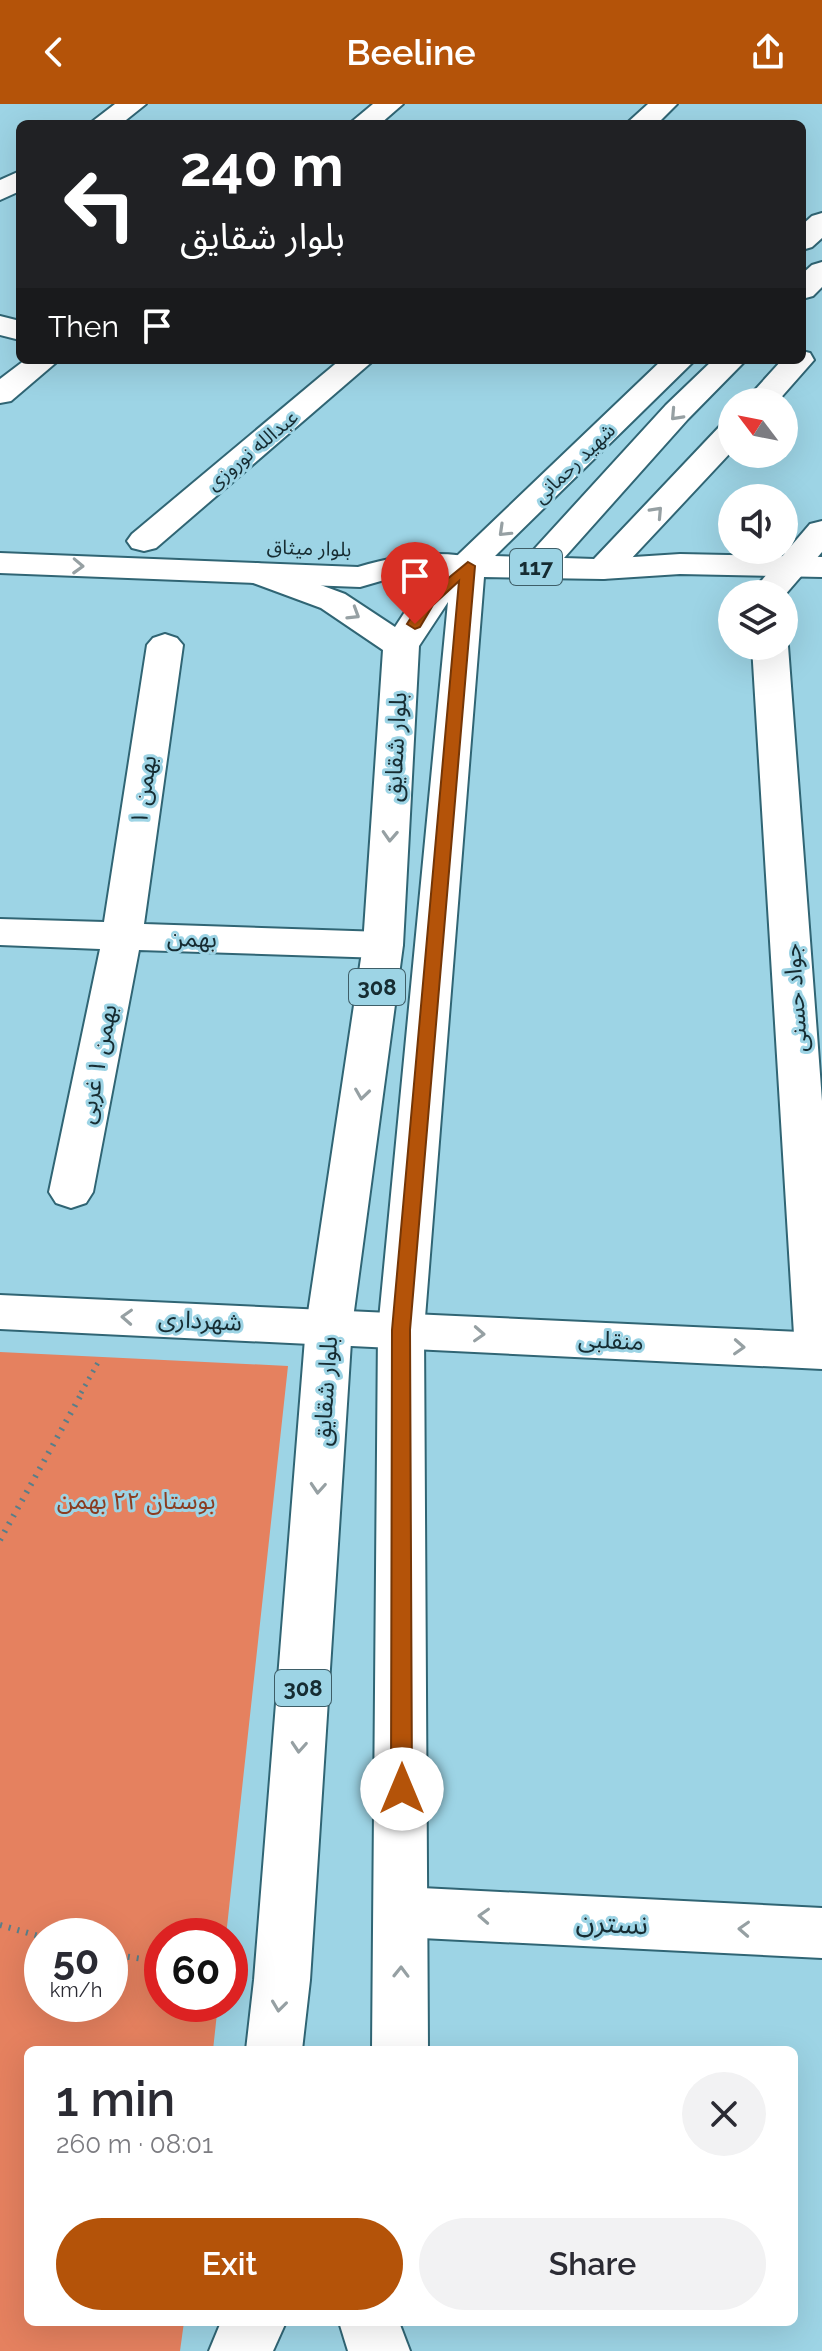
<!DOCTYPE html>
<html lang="en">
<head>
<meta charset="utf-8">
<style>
  body { margin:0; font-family:Raleway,"Noto Sans Arabic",sans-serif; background:#f2f2f3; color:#2b2b33; height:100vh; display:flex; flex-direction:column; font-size:30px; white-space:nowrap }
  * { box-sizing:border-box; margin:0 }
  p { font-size:26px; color:#7c7c81 }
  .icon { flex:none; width:44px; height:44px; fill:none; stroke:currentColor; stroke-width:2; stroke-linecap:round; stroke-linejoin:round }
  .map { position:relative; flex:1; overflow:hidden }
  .details { position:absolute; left:24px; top:1942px; width:774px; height:280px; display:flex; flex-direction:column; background:#fff; border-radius:12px; box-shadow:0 8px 32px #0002 }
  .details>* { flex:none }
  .top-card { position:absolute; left:16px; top:16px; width:790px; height:244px; border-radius:12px; box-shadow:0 8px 32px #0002; background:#202124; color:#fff; overflow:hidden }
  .needle { width:52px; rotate:302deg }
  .controls { position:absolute; left:718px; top:284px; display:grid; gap:16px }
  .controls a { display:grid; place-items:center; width:80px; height:80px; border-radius:50%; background:#fff; box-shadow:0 8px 32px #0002; font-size:40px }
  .speed { position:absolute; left:24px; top:1814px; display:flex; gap:16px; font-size:40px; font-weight:700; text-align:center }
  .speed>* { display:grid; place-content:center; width:104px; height:104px; border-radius:50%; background:#fff; box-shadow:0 8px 32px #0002; line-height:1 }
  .speed small { font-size:20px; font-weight:400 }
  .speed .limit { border:12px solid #d22; background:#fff; color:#111 }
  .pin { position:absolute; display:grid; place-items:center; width:68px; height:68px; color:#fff; margin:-82px -34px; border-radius:50% 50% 50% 0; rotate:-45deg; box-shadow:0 0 8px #0007 }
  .pin .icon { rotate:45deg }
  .me { position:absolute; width:88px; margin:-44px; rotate:0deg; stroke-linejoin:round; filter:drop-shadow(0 0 6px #0008) }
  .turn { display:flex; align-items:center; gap:28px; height:168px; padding:0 32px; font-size:36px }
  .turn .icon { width:104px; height:104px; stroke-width:2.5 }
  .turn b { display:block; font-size:56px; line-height:68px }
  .then { display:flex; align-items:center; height:76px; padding:0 32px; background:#0003; gap:16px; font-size:30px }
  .round { display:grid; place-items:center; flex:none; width:84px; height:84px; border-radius:42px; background:#f2f2f3 }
  .overview { display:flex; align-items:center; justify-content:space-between; height:136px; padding:0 32px }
  h1 { font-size:48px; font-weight:600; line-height:60px }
  .button { display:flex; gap:16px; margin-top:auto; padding:16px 32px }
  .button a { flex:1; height:92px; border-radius:48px; background:#b45309; color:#fff; font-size:32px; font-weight:600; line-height:92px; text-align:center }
  .button a+a { background:#f2f2f3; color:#2b2b33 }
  header { display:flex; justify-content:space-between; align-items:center; height:104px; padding:0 32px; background:#b45309; color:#fff; font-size:36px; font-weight:600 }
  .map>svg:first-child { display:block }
  .green { fill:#e5815f; fill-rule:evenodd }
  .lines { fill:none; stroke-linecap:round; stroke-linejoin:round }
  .street-casing { stroke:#306574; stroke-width:4 }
  .secondary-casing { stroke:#306574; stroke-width:4 }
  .primary-casing { stroke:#306574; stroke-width:4 }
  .path-far1 { stroke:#587e89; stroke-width:5; stroke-dasharray:2 6; stroke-linecap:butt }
  .path { stroke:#587e89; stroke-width:6; stroke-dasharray:2 7; stroke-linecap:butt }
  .street { fill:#fff; fill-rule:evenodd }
  .secondary { fill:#fff; fill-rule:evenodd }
  .primary { fill:#fff; fill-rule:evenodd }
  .oneway { stroke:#96a0a3 }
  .route { fill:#b45309; stroke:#753606; stroke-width:2 }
  .labels { text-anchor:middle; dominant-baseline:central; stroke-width:6; stroke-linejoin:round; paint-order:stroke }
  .far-street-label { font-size:20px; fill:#162c32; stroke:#9dd4e5 }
  .shield { fill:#9dd4e5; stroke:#3e5e68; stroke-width:2 }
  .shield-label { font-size:22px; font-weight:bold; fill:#162c32 }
  .street-label { font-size:24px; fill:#162c32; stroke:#9dd4e5 }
  .park-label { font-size:24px; fill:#8a3c20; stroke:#9dd4e5 }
  .near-street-label { font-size:28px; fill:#162c32; stroke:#9dd4e5 }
</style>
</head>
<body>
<header><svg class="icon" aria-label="back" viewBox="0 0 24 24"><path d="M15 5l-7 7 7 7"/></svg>Beeline<svg class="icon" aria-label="share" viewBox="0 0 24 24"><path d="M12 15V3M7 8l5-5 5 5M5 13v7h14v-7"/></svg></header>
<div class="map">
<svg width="822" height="2247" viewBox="0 0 822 2247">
  <rect width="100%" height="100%" fill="#9dd4e5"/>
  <path class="green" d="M0,1248l288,14 -62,570h-64v68h56l-5,46h-185v272h156l-4,29h-180zM42,1832h68v68h-68z"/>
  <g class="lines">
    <defs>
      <g id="street">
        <polygon points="115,0 146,0 121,20 89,20"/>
        <polygon points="373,0 403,0 380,20 349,20"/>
        <polygon points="648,0 677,0 657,20 626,20"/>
        <polygon points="20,67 20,87 0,96 0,76"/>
        <polygon points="0,212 20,217 20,236 0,231"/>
        <polygon points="25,256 59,256 11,297 0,299 0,275"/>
        <polygon points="340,256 374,256 156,444 144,447 132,444 127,437 132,430"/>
        <polygon points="822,417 822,448 784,492 750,490 810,420"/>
        <polygon points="165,530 177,534 183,541 144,820 383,828 397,832 403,841 397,850 383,854 139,846 93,1088 86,1099 71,1104 56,1099 49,1088 100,845 0,841 0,815 104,818 147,541 153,534"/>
        <polygon points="784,537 788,542 822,997 822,1263 802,1260 795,1247 752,542 784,542"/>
        <polygon points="402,1783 822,1804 822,1854 402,1833 383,1826 375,1808 383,1790"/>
      </g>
      <g id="secondary">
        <path d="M0,449l358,14c40,-12 81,-18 122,-8l5,7 -5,7 -12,3 -63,-2 -45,13 -360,-14z"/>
        <polygon points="680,450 822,453 822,473 680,470 603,475 591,472 586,465 591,458 603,455"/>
        <polygon points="0,1191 822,1229 822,1265 0,1225"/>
      </g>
      <g id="primary">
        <polygon points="822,109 822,134 812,143 802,146 802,121 812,112"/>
        <polygon points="822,158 822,183 813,192 802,195 802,170 812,161"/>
        <polygon points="802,247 810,249 814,256 777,298 744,298 782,256 802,256"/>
        <polygon points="662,256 695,256 495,452 527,453 666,301 713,256 746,256 688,315 564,454 594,455 721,321 732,318 732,347 615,472 603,475 484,473 424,1226 428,1946 372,1946 378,1226 448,498 419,542 403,841 352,1222 310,1876 302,1946 246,1946 254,1876 306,1222 363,841 383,546 321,504 245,476 240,469 245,462 257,459 269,462 345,490 395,523 416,491"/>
        <polygon points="221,2218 286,2218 273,2247 209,2247"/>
        <polygon points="339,2218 399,2218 410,2247 348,2247"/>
      </g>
    </defs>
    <use href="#street" class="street-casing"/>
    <use href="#secondary" class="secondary-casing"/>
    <use href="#primary" class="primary-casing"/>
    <polyline class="path-far1" points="81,1289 100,1255"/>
    <g class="path">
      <polyline points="0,1436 83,1287"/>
      <polyline points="0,1821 42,1833"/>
      <polyline points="110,1850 162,1858"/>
    </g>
    <use href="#street" class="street"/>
    <use href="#secondary" class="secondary"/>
    <use href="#primary" class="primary"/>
  </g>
  <defs><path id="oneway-chevron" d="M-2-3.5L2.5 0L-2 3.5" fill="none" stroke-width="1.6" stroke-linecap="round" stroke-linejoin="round" transform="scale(2)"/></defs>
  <g class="oneway">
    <use href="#oneway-chevron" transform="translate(676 311) rotate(133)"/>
    <use href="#oneway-chevron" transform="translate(657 408) rotate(-47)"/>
    <use href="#oneway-chevron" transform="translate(504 427) rotate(136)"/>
    <use href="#oneway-chevron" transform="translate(78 462) rotate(2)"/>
    <use href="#oneway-chevron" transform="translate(354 510) rotate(32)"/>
    <use href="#oneway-chevron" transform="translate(390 732) rotate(93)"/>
    <use href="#oneway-chevron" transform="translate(362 990) rotate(98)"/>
    <use href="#oneway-chevron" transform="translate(127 1213) rotate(-177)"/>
    <use href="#oneway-chevron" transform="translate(479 1230) rotate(3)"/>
    <use href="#oneway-chevron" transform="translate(739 1243) rotate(3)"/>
    <use href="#oneway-chevron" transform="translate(318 1384) rotate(94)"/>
    <use href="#oneway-chevron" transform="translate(299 1643) rotate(94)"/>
    <use href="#oneway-chevron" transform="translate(484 1812) rotate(-177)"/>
    <use href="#oneway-chevron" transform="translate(744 1825) rotate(-177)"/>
    <use href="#oneway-chevron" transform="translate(401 1868) rotate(-89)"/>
    <use href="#oneway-chevron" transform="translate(279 1902) rotate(97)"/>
  </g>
  <polygon class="route" points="468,458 475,462 410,1226 412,1685 409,1692 402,1695 394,1692 391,1685 392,1226 459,477 433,501 420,523 415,525 407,520 423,495"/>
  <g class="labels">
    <g class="far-street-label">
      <text transform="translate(252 346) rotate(-40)">عبدالله نوروزی</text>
      <text transform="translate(574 359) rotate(-44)">شهید رحمانی</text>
      <text transform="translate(309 444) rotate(2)">بلوار میثاق</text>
    </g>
    <g class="shield">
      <rect x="510" y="445" width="52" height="36" rx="6"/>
      <rect x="349" y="865" width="56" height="36" rx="6"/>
      <rect x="275" y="1566" width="56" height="36" rx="6"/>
    </g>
    <g class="shield-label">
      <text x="536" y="463">117</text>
      <text x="377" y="883">308</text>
      <text x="303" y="1584">308</text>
    </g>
    <g class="street-label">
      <text transform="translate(395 643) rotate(-87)">بلوار شقایق</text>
      <text transform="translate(143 686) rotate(-82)">بهمن ۱</text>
      <text transform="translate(192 834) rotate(2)">بهمن</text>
      <text transform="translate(795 894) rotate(-94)">جواد حسنی</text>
      <text transform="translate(97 960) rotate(-79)">بهمن ۱ غربی</text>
      <text transform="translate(200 1216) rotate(3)">شهرداری</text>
      <text transform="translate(611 1236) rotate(3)">منقلبی</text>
      <text transform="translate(325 1287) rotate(-86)">بلوار شقایق</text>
    </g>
    <g class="park-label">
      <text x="136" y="1396">بوستان ۲۲ بهمن</text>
    </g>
    <g class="near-street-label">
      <text transform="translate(612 1819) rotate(3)">نسترن</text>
    </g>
  </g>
</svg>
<div class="controls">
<a><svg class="needle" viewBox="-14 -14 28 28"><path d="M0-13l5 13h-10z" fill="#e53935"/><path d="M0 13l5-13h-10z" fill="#7c7c81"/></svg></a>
<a><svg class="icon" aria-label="sound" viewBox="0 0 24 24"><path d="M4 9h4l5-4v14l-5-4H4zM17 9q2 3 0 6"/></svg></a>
<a><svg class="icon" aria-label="layers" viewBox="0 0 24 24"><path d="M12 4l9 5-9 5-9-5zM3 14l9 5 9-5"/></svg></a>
</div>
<div class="speed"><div>50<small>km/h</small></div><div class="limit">60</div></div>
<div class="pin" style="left:415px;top:520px;background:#d93025"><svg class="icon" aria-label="arrive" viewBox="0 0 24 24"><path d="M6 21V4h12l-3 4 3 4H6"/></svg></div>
<svg class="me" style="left:402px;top:1685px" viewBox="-20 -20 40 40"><circle r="19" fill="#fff"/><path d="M0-13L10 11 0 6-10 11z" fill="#b45309"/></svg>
<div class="top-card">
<div class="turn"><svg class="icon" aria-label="left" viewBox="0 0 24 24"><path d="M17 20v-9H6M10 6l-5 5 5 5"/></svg><div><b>240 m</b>بلوار شقایق</div></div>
<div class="then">Then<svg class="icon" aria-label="arrive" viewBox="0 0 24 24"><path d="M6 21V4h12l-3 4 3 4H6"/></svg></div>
</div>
<section class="details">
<div class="overview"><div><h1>1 min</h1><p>260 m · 08:01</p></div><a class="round"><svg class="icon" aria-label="close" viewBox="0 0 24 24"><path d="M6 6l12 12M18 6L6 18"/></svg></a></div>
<div class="button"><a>Exit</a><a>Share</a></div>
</section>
</div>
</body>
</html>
